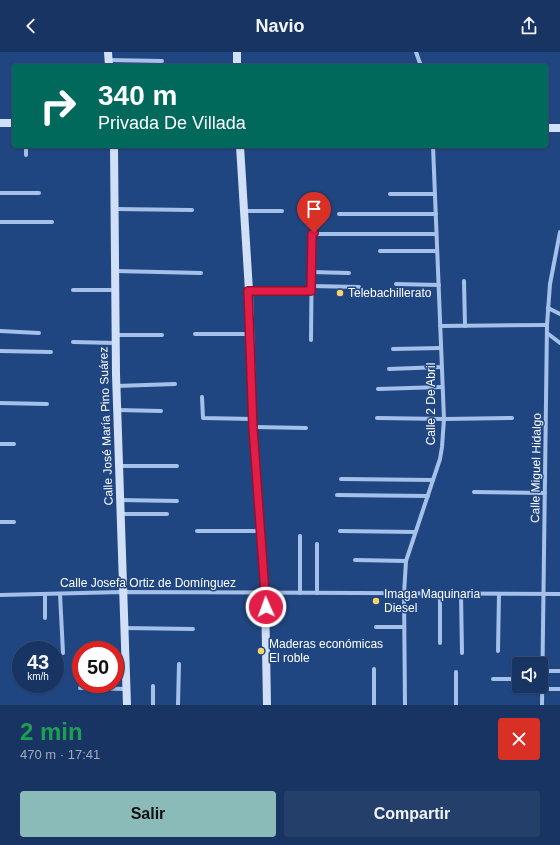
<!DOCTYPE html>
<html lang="es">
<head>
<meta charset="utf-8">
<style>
  body { margin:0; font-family:Arial,sans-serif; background:#253f6b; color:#f1f3f6; height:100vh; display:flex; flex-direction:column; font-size:15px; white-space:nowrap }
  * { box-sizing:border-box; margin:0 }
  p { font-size:13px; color:#9faabe }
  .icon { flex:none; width:22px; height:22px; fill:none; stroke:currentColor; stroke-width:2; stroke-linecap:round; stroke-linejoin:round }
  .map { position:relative; height:653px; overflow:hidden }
  .panel { display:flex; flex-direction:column; background:#183462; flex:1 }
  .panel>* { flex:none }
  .hud { position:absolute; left:12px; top:12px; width:536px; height:84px; border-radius:4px; box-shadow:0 1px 3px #0004,0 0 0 1px #364f77; background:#00695c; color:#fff; overflow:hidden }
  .controls { position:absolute; left:512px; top:605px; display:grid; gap:8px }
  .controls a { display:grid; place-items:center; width:36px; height:36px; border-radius:4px; background:#183462; box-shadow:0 1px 3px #0004,0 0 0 1px #364f77; font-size:20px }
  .speed { position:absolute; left:12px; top:589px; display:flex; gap:8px; font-size:20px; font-weight:700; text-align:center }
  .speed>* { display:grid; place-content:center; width:52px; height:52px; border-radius:50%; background:#183462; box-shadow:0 1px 3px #0004,0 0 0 1px #364f77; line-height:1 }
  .speed small { font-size:10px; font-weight:400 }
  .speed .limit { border:6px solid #d22; background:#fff; color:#111 }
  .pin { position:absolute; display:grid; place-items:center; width:34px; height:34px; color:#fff; margin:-41px -17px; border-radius:50% 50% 50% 0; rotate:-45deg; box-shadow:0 0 4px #0007 }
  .pin .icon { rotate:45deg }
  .me { position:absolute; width:44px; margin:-22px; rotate:358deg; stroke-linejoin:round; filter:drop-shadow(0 0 3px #0008) }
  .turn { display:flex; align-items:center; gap:14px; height:84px; padding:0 20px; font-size:18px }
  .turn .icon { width:52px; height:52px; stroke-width:2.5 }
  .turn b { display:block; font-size:28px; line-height:34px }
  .round { display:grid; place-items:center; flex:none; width:42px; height:42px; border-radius:4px; background:#253f6b }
  .overview { display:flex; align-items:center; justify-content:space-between; height:68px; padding:0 20px }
  h1 { font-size:24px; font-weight:800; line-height:30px; color:#1e9e55 }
  .action { display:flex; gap:8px; margin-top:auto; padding:8px 20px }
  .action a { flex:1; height:46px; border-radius:4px; background:#8bbbb9; color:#111; font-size:16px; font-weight:800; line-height:46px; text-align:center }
  .action a+a { background:#253f6b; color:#f1f3f6 }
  header { display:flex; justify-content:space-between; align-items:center; height:52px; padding:0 20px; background:#183462; font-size:18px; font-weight:800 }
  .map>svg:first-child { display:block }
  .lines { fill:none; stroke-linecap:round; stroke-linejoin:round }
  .street { stroke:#a6c1e9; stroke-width:4 }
  .secondary { stroke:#d1dff7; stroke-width:8 }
  .route-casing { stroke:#92132f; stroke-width:10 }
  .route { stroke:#e11d48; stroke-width:7 }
  .poi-dot { fill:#f6d466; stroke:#204682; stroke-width:1.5 }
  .labels { text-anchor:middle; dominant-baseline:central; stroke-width:3; stroke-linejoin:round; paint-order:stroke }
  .poi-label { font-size:12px; fill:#fff; stroke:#204682; text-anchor:start }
  .street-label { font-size:12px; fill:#fff; stroke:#204682 }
</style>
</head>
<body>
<header><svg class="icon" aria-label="back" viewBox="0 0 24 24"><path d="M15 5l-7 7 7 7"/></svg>Navio<svg class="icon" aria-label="share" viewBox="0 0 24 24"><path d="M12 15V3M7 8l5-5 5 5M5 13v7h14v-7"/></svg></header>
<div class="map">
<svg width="560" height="653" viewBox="0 0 560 653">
  <rect width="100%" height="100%" fill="#204682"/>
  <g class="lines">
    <g class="street">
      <polyline points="416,0 421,14"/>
      <polyline points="109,8 162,9"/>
      <polyline points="26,103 26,94"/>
      <polyline points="0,141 39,141"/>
      <polyline points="390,142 435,142"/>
      <polyline points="115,157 192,158"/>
      <polyline points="244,159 282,159"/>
      <polyline points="339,162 436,162"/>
      <polyline points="0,170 52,170"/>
      <polyline points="380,199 437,199"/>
      <polyline points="115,219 201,221"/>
      <polyline points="311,220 349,221"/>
      <polyline points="464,229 465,274"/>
      <polyline points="396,232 439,233"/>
      <polyline points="311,234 359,235"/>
      <polyline points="73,238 115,238"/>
      <polyline points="249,239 311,239"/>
      <polyline points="548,256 560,262"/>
      <polyline points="440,274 547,273"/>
      <polyline points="0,279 39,281"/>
      <polyline points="547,281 560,291"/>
      <polyline points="195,282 250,282"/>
      <polyline points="115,283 162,283"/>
      <polyline points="311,288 312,182 436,182"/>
      <polyline points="73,290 115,291"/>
      <polyline points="393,297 440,296"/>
      <polyline points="0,299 51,300"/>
      <polyline points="389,317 441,315"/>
      <polyline points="116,334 175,332"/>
      <polyline points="378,337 442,335"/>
      <polyline points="202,345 203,366 253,367"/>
      <polyline points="0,351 47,352"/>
      <polyline points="117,358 161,359"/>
      <polyline points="377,366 444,367 512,366"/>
      <polyline points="253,375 306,376"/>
      <polyline points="0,392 14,392"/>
      <polyline points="119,414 177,414"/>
      <polyline points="341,427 433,428"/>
      <polyline points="474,440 545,441"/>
      <polyline points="337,443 428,444"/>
      <polyline points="120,448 177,449"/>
      <polyline points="120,462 167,462"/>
      <polyline points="0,470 14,470"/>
      <polyline points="197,479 260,479"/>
      <polyline points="340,479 415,480"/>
      <polyline points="355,508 406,509"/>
      <polyline points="300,541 300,484"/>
      <polyline points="317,541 317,492"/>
      <polyline points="45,542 45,566"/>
      <polyline points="60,542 63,601"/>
      <polyline points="461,542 462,601"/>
      <polyline points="0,543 122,540 560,542"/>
      <polyline points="376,575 404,575"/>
      <polyline points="124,576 193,577"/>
      <polyline points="440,591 440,543"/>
      <polyline points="498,599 499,542"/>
      <polyline points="374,617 374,653"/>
      <polyline points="542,619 560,619"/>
      <polyline points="493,627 519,627"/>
      <polyline points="80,636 127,637"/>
      <polyline points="542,637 560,637"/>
      <polyline points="153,653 153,634"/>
      <polyline points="178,653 179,612"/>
      <polyline points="405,653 404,542 406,509 440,407 442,395 444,367 433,94"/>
      <polyline points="456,653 456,620"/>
      <polyline points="542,653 547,273 550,232 560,180"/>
    </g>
    <g class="secondary">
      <polyline points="108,0 109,14"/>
      <polyline points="237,0 237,14"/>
      <polyline points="0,71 14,71"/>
      <polyline points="546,76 560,76"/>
      <polyline points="114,94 116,322 127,653"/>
      <polyline points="240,94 249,239 253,375 265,541 267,653"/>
    </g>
  </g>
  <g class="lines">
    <defs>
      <polyline id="route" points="266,555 253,376 248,239 311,239 312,184 312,182 314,181"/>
    </defs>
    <use href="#route" class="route-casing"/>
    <use href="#route" class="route"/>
  </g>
  <g class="poi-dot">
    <circle cx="340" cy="241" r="4"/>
    <circle cx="376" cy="549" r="4"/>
    <circle cx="261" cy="599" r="4"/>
  </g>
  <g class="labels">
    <g class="poi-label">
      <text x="348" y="241">Telebachillerato</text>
      <text x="384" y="542">Imaga Maquinaria<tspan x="384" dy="14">Diesel</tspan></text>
      <text x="269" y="592">Maderas económicas<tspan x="269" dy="14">El roble</tspan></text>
    </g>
    <g class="street-label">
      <text transform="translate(431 352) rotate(-90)">Calle 2 De Abril</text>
      <text transform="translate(106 374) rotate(-92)">Calle José María Pino Suárez</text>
      <text transform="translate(536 416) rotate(-89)">Calle Miguel Hidalgo</text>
      <text x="148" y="531">Calle Josefa Ortiz de Domínguez</text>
    </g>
  </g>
</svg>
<div class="controls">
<a><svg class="icon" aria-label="sound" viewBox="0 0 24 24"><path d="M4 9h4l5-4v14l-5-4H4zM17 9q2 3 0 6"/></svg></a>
</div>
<div class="speed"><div>43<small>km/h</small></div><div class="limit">50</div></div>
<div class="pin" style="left:314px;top:181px;background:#d93025"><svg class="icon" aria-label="arrive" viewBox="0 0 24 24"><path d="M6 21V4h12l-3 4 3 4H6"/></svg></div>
<svg class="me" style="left:266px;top:555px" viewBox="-20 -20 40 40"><circle r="17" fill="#e11d48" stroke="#fff" stroke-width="3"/><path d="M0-11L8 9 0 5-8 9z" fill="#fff"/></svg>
<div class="hud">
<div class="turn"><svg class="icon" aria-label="right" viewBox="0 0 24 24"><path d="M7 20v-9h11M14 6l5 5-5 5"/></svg><div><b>340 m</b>Privada De Villada</div></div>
</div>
</div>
<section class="panel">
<div class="overview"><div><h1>2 min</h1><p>470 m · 17:41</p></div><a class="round" style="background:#d93025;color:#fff"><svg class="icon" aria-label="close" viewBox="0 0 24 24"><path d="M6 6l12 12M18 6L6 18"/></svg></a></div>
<div class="action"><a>Salir</a><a>Compartir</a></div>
</section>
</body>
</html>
